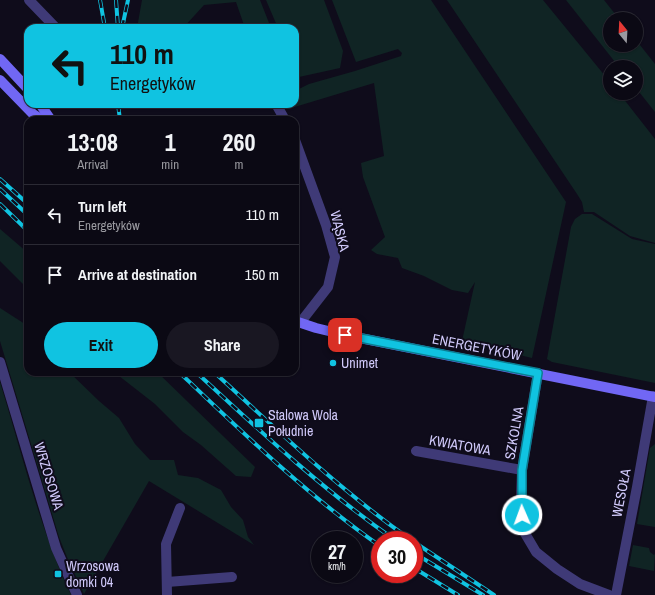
<!DOCTYPE html>
<html lang="en">
<head>
<meta charset="utf-8">
<style>
  body { margin:0; font-family:"Archivo Narrow",sans-serif; background:#191722; color:#f1f3f6; height:100vh; display:flex; flex-direction:column; font-size:15px; white-space:nowrap }
  * { box-sizing:border-box; margin:0 }
  p { font-size:13px; color:#9a9aa0 }
  .icon { flex:none; width:22px; height:22px; fill:none; stroke:currentColor; stroke-width:2; stroke-linecap:round; stroke-linejoin:round }
  .map { position:relative; flex:1; overflow:hidden }
  .side { position:absolute; left:24px; top:116px; width:275px; height:260px; display:flex; flex-direction:column; background:#0b0914; border-radius:12px; box-shadow:0 1px 3px #0004,0 0 0 1px #2b2a34 }
  .side>* { flex:none }
  .hud { position:absolute; left:24px; top:24px; width:275px; height:84px; border-radius:12px; box-shadow:0 1px 3px #0004,0 0 0 1px #2b2a34; background:#10c3e1; color:#111; overflow:hidden }
  .needle { width:26px; rotate:342deg }
  .tools { position:absolute; left:603px; top:12px; display:grid; gap:8px }
  .tools a { display:grid; place-items:center; width:40px; height:40px; border-radius:50%; background:#0b0914; box-shadow:0 1px 3px #0004,0 0 0 1px #2b2a34; font-size:20px }
  .speed { position:absolute; left:311px; top:531px; display:flex; gap:8px; font-size:20px; font-weight:700; text-align:center }
  .speed>* { display:grid; place-content:center; width:52px; height:52px; border-radius:50%; background:#0b0914; box-shadow:0 1px 3px #0004,0 0 0 1px #2b2a34; line-height:1 }
  .speed small { font-size:10px; font-weight:400 }
  .speed .limit { border:6px solid #d22; background:#fff; color:#111 }
  .pin { position:absolute; display:grid; place-items:center; width:34px; height:34px; color:#fff; margin:-17px; border-radius:8px; box-shadow:0 2px 6px #0006 }
  .me { position:absolute; width:44px; margin:-22px; rotate:358deg; stroke-linejoin:round; filter:drop-shadow(0 0 3px #0008) }
  .turn { display:flex; align-items:center; gap:14px; height:84px; padding:0 20px; font-size:18px }
  .turn .icon { width:52px; height:52px; stroke-width:2.5 }
  .turn b { display:block; font-size:28px; line-height:34px }
  .eta { display:flex; justify-content:space-evenly; align-items:center; height:68px; text-align:center }
  .eta b { font-size:24px; font-weight:800; line-height:28px }
  .action { display:flex; gap:8px; margin-top:auto; padding:8px 20px }
  .action a { flex:1; height:46px; border-radius:24px; background:#10c3e1; color:#111; font-size:16px; font-weight:800; line-height:46px; text-align:center }
  .action a+a { background:#191722; color:#f1f3f6 }
  ul { padding:0; list-style:none }
  li { display:flex; align-items:center; gap:12px; height:60px; padding:0 20px; border-top:1px solid #2b2a34 }
  li div { flex:1 }
  li b { display:block; font-size:15px }
  li em { font-style:normal }
  .map>svg:first-child { display:block }
  .green { fill:#102424 }
  .lines { fill:none; stroke-linecap:round; stroke-linejoin:round }
  .minor { stroke:#3f3a77; stroke-width:10 }
  .tertiary { stroke:#3f3a77; stroke-width:10 }
  .secondary { stroke:#7167f4; stroke-width:10 }
  .rail-casing { stroke:#10c3e1; stroke-width:4 }
  .rail { stroke:#0f0c1b; stroke-width:2.5; stroke-dasharray:8; stroke-linecap:butt }
  .route-casing { stroke:#0a7f92; stroke-width:10 }
  .route { stroke:#10c3e1; stroke-width:7 }
  .poi-dot { fill:#10c3e1; stroke:#0f0c1b; stroke-width:1.5 }
  .labels { text-anchor:middle; dominant-baseline:central; stroke-width:4; stroke-linejoin:round; paint-order:stroke }
  .street-label { font-size:14px; fill:#d1cafb; stroke:#0f0c1b }
  .poi-label { font-size:14px; fill:#d1cafb; stroke:#0f0c1b; text-anchor:start }
</style>
</head>
<body>
<div class="map">
<svg width="655" height="595" viewBox="0 0 655 595">
  <rect width="100%" height="100%" fill="#0f0c1b"/>
  <g class="green">
    <polygon points="142,0 260,0 271,28 245,28 236,2 204,5 183,28 137,28"/>
    <polygon points="266,0 324,0 343,51 340,68 299,77 295,69 295,28 278,28"/>
    <polygon points="332,0 431,0 566,202 532,358 462,341 475,282 468,293 452,290 424,276 402,268 398,258 377,254 371,250 385,237 363,177 361,163 384,156 374,83 288,109 284,104 295,104 295,91 309,84 355,71 401,56 402,53 398,49 356,62"/>
    <polygon points="447,0 543,0 610,82 610,93 619,93 655,139 655,243 630,236 594,212 584,212 582,202 577,194"/>
    <polygon points="566,0 604,0 619,19 610,19 610,45 636,45 636,40 655,64 655,112 636,88 636,67 619,67"/>
    <polygon points="582,214 592,214 632,239 655,244 655,383 552,362 547,359 571,227 575,219"/>
    <polygon points="0,229 28,253 28,289 0,261"/>
    <polygon points="0,308 28,326 28,372 69,372 99,401 119,418 135,444 150,460 174,460 178,475 198,478 221,490 231,507 243,520 248,537 254,545 149,481 84,594 67,557 59,537 0,341"/>
    <polygon points="114,372 157,372 255,467 251,477 236,476 201,445 183,432 155,404"/>
    <path d="M0,382c22,72 39,145 71,213h-71z"/>
    <polygon points="655,444 655,527 637,524 650,448"/>
    <polygon points="633,545 649,548 650,552 654,555 655,554 654,571 629,566"/>
  </g>
  <g class="lines">
    <g class="minor">
      <polyline points="29,0 56,28"/>
      <polyline points="276,104 285,120"/>
      <polyline points="295,140 326,225 335,257 328,287 300,323"/>
      <polyline points="538,373 522,470 521,500 523,530 536,552 557,569 580,584 609,595"/>
      <polyline points="416,451 522,470"/>
      <polyline points="167,582 232,577"/>
      <polyline points="167,595 166,544 180,508"/>
      <polyline points="616,595 637,487 653,396"/>
    </g>
    <polyline class="tertiary" points="0,362 56,548 77,595"/>
    <g class="secondary">
      <polyline points="0,59 28,89"/>
      <polyline points="0,80 33,114 42,120"/>
      <polyline points="40,104 51,120"/>
      <polyline points="295,321 316,328 345,335 655,397"/>
    </g>
    <defs>
      <g id="rail">
        <polyline points="100,0 105,28"/>
        <polyline points="116,0 118,28"/>
        <polyline points="122,28 128,0"/>
        <polyline points="118,104 120,120"/>
        <polyline points="0,179 28,204"/>
        <polyline points="0,189 28,215"/>
        <polyline points="0,204 28,231"/>
        <path d="M179,372c64,61 128,123 201,174"/>
        <path d="M196,372c65,60 127,118 199,168"/>
        <path d="M214,372c64,59 126,118 197,168"/>
        <polyline points="414,542 494,595"/>
        <polyline points="414,553 483,595"/>
        <polyline points="414,568 458,595"/>
      </g>
    </defs>
    <use href="#rail" class="rail-casing"/>
    <use href="#rail" class="rail"/>
  </g>
  <g class="lines">
    <defs>
      <polyline id="route" points="345,335 538,373 522,470 522,515"/>
    </defs>
    <use href="#route" class="route-casing"/>
    <use href="#route" class="route"/>
  </g>
  <g class="poi-dot">
    <circle cx="333" cy="363" r="4"/>
    <rect x="254" y="418" width="10" height="10" rx="2"/>
    <rect x="54" y="570" width="8" height="8" rx="2"/>
  </g>
  <g class="labels">
    <g class="street-label">
      <text transform="translate(340 231) rotate(76)">WĄSKA</text>
      <text transform="translate(477 347) rotate(11)">ENERGETYKÓW</text>
      <text transform="translate(514 433) rotate(-80)">SZKOLNA</text>
      <text transform="translate(460 445) rotate(10)">KWIATOWA</text>
      <text transform="translate(49 476) rotate(73)">WRZOSOWA</text>
      <text transform="translate(621 493) rotate(-79)">WESOŁA</text>
    </g>
    <g class="poi-label">
      <text x="341" y="363">Unimet</text>
      <text x="268" y="415">Stalowa Wola<tspan x="268" dy="16">Południe</tspan></text>
      <text x="66" y="566">Wrzosowa<tspan x="66" dy="16">domki 04</tspan></text>
    </g>
  </g>
</svg>
<div class="tools">
<a><svg class="needle" viewBox="-14 -14 28 28"><path d="M0-13l5 13h-10z" fill="#e53935"/><path d="M0 13l5-13h-10z" fill="#9a9aa0"/></svg></a>
<a><svg class="icon" aria-label="layers" viewBox="0 0 24 24"><path d="M12 4l9 5-9 5-9-5zM3 14l9 5 9-5"/></svg></a>
</div>
<div class="speed"><div>27<small>km/h</small></div><div class="limit">30</div></div>
<div class="pin" style="left:345px;top:335px;background:#d93025"><svg class="icon" aria-label="arrive" viewBox="0 0 24 24"><path d="M6 21V4h12l-3 4 3 4H6"/></svg></div>
<svg class="me" style="left:522px;top:515px" viewBox="-20 -20 40 40"><circle r="17" fill="#10c3e1" stroke="#fff" stroke-width="3"/><path d="M0-11L8 9 0 5-8 9z" fill="#fff"/></svg>
<div class="hud">
<div class="turn"><svg class="icon" aria-label="left" viewBox="0 0 24 24"><path d="M17 20v-9H6M10 6l-5 5 5 5"/></svg><div><b>110 m</b>Energetyków</div></div>
</div>
<section class="side">
<div class="eta">
<div><b>13:08</b><p>Arrival</p></div>
<div><b>1</b><p>min</p></div>
<div><b>260</b><p>m</p></div>
</div>
<ul>
<li><svg class="icon" aria-label="left" viewBox="0 0 24 24"><path d="M17 20v-9H6M10 6l-5 5 5 5"/></svg><div><b>Turn left</b><p>Energetyków</p></div><em>110 m</em></li>
<li><svg class="icon" aria-label="arrive" viewBox="0 0 24 24"><path d="M6 21V4h12l-3 4 3 4H6"/></svg><div><b>Arrive at destination</b></div><em>150 m</em></li>
</ul>
<div class="action"><a>Exit</a><a>Share</a></div>
</section>
</div>
</body>
</html>
